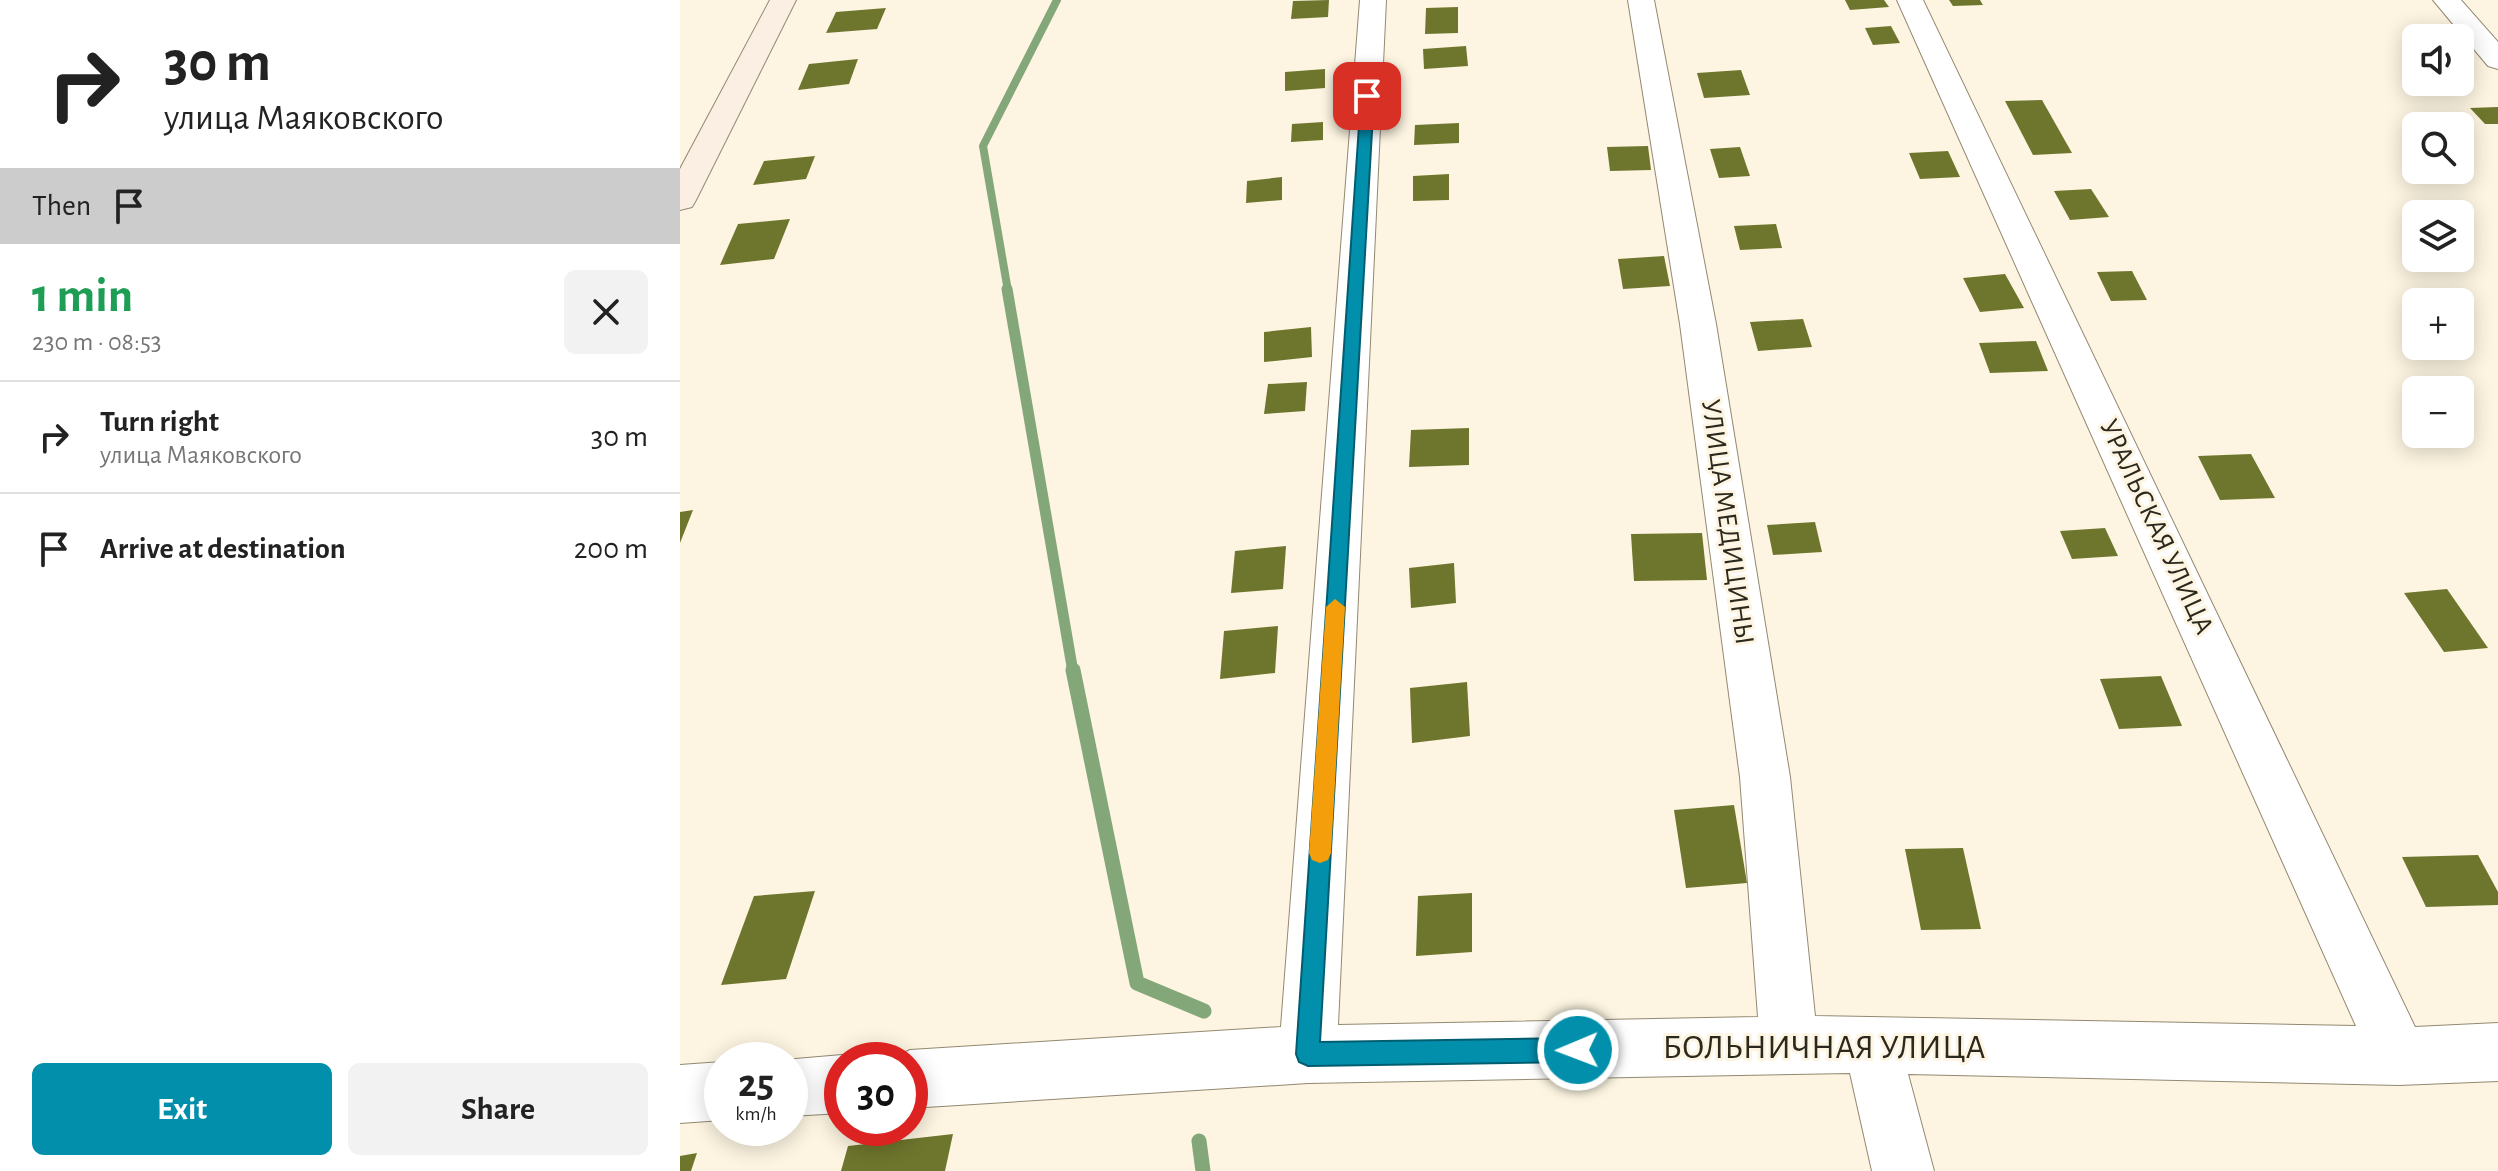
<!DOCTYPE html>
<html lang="en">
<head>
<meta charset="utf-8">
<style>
  body { margin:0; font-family:"Alegreya Sans",sans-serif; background:#f2f2f2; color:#222; height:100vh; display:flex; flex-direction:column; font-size:30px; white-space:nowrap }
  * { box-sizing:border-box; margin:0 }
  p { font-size:26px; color:#767676 }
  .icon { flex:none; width:44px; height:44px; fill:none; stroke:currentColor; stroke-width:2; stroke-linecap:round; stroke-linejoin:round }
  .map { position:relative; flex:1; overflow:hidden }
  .panel { display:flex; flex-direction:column; background:#fff; width:680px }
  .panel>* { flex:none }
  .top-card { background:#fff; color:#222; overflow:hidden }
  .fabs { position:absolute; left:1722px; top:24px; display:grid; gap:16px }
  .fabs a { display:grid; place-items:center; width:72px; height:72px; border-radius:12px; background:#fff; box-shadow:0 4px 20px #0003; font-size:40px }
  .speed { position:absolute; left:24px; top:1042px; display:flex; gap:16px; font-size:40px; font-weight:700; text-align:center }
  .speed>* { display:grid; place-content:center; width:104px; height:104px; border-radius:50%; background:#fff; box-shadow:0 4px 20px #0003; line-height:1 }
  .speed small { font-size:20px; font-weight:400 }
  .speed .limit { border:12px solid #d22; background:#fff; color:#111 }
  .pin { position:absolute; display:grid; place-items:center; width:68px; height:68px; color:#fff; margin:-34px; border-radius:16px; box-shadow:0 4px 12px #0006 }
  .me { position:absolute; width:88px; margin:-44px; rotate:269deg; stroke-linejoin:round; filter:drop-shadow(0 0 6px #0008) }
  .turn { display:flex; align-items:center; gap:28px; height:168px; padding:0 32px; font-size:36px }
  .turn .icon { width:104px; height:104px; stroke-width:2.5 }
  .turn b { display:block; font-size:56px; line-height:68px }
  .then { display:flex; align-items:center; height:76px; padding:0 32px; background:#0003; gap:16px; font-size:30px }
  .round { display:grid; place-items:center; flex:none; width:84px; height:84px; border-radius:12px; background:#f2f2f2 }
  .head { display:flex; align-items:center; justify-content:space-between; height:136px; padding:0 32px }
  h1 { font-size:48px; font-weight:600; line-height:60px; color:#1e9e55 }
  .primary-button { display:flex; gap:16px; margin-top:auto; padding:16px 32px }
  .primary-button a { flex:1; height:92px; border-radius:12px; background:#028fac; color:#fff; font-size:32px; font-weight:600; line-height:92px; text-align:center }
  .primary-button a+a { background:#f2f2f2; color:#222 }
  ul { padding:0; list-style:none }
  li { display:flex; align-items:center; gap:24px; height:112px; padding:0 32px; border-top:2px solid #e0e0e0 }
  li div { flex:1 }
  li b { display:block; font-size:30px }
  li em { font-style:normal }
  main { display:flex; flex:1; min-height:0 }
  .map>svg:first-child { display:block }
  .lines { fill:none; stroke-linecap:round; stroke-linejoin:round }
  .stream-far2 { stroke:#84a77a; stroke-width:8 }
  .stream-far1 { stroke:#84a77a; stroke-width:11 }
  .stream { stroke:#84a77a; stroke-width:15 }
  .building { fill:#6e762d }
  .minor-casing { stroke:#938972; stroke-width:2 }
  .secondary-casing { stroke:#938972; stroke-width:2 }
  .minor { fill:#fff; fill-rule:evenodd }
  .secondary { fill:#fbeee3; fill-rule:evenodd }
  .route { fill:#028fac; stroke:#015d70; stroke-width:2 }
  .slow { fill:#f59e0b }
  .labels { text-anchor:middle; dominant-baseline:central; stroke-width:6; stroke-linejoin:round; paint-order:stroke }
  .street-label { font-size:28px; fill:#2b281e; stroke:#fdf5e1 }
  .near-street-label { font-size:34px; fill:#2b281e; stroke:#fdf5e1 }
</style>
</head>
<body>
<main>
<section class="panel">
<div class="top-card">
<div class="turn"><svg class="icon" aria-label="right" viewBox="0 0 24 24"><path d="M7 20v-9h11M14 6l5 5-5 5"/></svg><div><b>30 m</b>улица Маяковского</div></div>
<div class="then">Then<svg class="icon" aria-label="arrive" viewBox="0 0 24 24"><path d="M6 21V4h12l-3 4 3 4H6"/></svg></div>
</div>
<div class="head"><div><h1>1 min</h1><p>230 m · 08:53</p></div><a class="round"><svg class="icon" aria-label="close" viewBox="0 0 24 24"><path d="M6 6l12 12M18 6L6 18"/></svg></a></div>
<ul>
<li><svg class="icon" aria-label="right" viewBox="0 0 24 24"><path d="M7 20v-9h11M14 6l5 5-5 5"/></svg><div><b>Turn right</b><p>улица Маяковского</p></div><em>30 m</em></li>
<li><svg class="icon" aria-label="arrive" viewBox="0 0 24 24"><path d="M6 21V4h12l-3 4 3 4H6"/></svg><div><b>Arrive at destination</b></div><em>200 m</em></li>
</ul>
<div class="primary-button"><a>Exit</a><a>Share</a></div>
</section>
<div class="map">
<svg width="1818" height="1171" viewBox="0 0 1818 1171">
  <rect width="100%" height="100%" fill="#fdf5e1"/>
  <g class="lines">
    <polyline class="stream-far2" points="328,291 303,146 377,0"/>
    <polyline class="stream-far1" points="327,289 393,672"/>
    <g class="stream">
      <polyline points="393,670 457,983 524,1011"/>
      <polyline points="519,1141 523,1171"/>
    </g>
  </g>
  <g class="building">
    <polygon points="649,0 648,17 611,19 613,1"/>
    <polygon points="1165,0 1204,0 1209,7 1170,10"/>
    <polygon points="1269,0 1300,0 1303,5 1273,6"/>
    <polygon points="778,7 778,33 745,34 746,8"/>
    <polygon points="206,8 197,29 146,33 156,12"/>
    <polygon points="1211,26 1220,43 1193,45 1185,28"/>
    <polygon points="786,46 788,66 744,69 743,49"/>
    <polygon points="178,59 169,84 118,90 129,64"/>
    <polygon points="645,69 645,88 605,91 605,72"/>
    <polygon points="1061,70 1070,95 1024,98 1017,73"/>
    <polygon points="1362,100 1392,153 1353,155 1325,101"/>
    <polygon points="1818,107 1818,124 1805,124 1790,108"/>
    <polygon points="643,122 643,140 611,142 612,124"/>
    <polygon points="779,123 779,143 734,145 735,125"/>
    <polygon points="968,146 971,170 930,171 927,147"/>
    <polygon points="1060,147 1070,176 1039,178 1030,149"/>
    <polygon points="1268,151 1280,177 1240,179 1229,153"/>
    <polygon points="135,156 126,179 73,185 84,161"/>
    <polygon points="769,174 769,200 733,201 733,176"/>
    <polygon points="602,177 602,200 566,203 567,181"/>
    <polygon points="1411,189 1429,217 1390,220 1374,191"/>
    <polygon points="110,219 94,259 40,265 58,224"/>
    <polygon points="1096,224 1102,248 1060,250 1054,226"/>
    <polygon points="984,256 990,286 943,289 938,259"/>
    <polygon points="1452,271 1467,300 1431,301 1417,272"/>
    <polygon points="1325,274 1344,308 1300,312 1283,278"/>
    <polygon points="1123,319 1132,347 1078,351 1070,322"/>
    <polygon points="631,327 632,357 584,362 584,332"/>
    <polygon points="1356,341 1368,371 1310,373 1299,343"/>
    <polygon points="627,382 625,411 584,414 588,384"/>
    <polygon points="789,428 789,465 729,467 731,430"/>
    <polygon points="1571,454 1595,498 1540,500 1518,456"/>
    <polygon points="13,510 0,543 0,512"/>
    <polygon points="1135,522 1142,552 1093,555 1087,525"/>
    <polygon points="1425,528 1438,556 1392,559 1380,531"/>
    <polygon points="1022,533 1027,580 954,581 951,534"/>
    <polygon points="606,546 603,589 551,593 555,551"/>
    <polygon points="774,563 776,603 731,608 729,568"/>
    <polygon points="1767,589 1808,648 1764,652 1724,593"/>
    <polygon points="598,626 595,673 540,679 544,631"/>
    <polygon points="1481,676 1502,726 1439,729 1420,679"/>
    <polygon points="787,682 790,736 732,743 730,688"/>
    <polygon points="1054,805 1067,883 1006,888 994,810"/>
    <polygon points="1283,848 1301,929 1241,930 1225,849"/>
    <polygon points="1798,855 1818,892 1818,905 1746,907 1722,857"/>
    <polygon points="135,891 106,979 41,985 74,896"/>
    <polygon points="792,893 792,952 736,956 738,896"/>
    <polygon points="273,1134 265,1171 161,1171 168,1146"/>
    <polygon points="17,1153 11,1171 0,1171 0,1156"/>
  </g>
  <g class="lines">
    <defs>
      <g id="minor">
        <polygon points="680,0 706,0 658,1025 1078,1017 1060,777 1000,324 948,0 974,0 1036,324 1110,777 1135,1016 1676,1026 1217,0 1243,0 1735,1027 1818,1023 1818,1081 1719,1085 1228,1074 1254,1171 1192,1171 1170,1073 628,1083 230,1108 230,1060 209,1060 230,1050 601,1027"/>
        <polygon points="1753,0 1781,0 1818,42 1818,69 1808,66"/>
        <polygon points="162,1055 175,1060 162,1060 162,1113 110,1116 110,1060 104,1060"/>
        <polygon points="42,1062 42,1120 0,1123 0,1065"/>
      </g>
      <polygon id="secondary" points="90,0 116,0 16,200 12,207 0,210 0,169"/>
    </defs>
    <use href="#minor" class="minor-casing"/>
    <use href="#secondary" class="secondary-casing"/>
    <use href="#minor" class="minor"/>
    <use href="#secondary" class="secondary"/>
  </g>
  <polygon class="route" points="687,92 694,96 640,1042 898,1038 906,1041 910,1050 906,1058 898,1062 628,1066 619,1062 616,1054 681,96"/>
  <polygon class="slow" points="655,599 665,607 651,853 648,860 640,863 632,860 629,853 646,607"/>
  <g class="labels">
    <g class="street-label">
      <text transform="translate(1047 522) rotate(82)">УЛИЦА МЕДИЦИНЫ</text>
      <text transform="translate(1476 527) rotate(65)">УРАЛЬСКАЯ УЛИЦА</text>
    </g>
    <g class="near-street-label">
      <text x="1144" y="1048">БОЛЬНИЧНАЯ УЛИЦА</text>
    </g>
  </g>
</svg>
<div class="fabs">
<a><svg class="icon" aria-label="sound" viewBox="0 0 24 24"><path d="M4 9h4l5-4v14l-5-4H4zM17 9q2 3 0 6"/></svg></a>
<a><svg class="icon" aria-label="search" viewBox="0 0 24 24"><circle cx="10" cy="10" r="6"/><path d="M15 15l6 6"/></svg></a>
<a><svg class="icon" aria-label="layers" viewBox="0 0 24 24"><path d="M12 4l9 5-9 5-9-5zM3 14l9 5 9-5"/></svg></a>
<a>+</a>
<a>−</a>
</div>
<div class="speed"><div>25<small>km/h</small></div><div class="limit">30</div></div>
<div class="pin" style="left:687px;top:96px;background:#d93025"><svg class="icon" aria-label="arrive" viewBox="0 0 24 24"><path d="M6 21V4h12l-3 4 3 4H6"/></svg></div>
<svg class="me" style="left:898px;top:1050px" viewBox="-20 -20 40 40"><circle r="17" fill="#028fac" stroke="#fff" stroke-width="3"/><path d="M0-11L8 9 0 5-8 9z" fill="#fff"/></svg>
</div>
</main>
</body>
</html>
